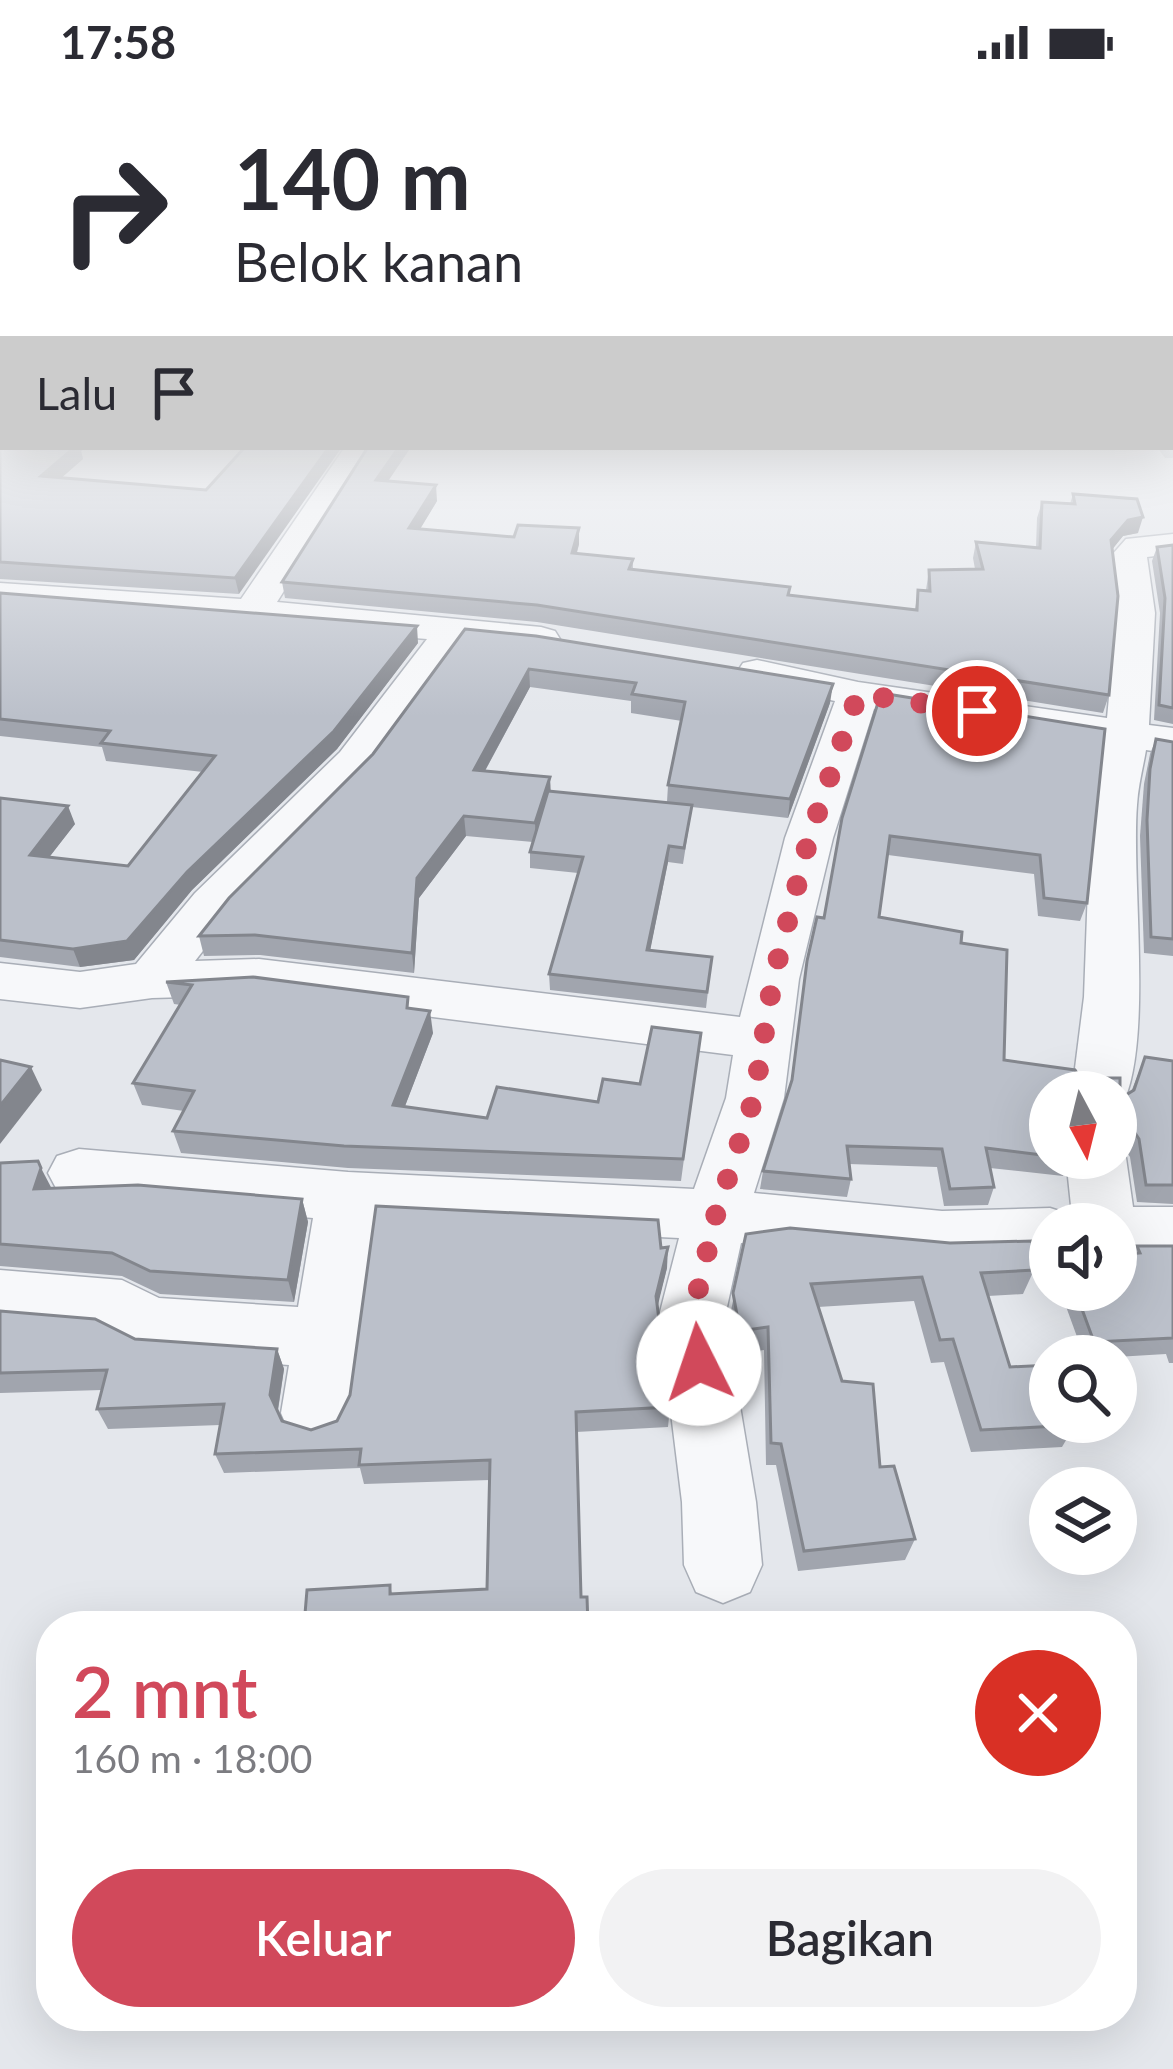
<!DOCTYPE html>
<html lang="id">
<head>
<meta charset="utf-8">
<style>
  body { margin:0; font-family:Lato,sans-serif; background:#f2f2f3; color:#2b2b33; height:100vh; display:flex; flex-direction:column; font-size:45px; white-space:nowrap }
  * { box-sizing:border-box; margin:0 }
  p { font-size:39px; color:#7c7c81 }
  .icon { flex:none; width:66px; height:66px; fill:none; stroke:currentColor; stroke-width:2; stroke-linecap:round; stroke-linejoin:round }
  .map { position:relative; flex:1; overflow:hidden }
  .details { position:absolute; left:36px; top:1527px; width:1101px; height:420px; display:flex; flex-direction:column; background:#fff; border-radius:48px; box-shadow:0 12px 48px #0002 }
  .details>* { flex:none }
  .banner { position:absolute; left:0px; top:0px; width:1173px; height:366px; box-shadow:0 12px 48px #0002; background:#fff; color:#2b2b33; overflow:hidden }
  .needle { width:78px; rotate:173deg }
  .buttons { position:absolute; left:1029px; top:987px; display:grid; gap:24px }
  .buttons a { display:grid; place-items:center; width:108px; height:108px; border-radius:50%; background:#fff; box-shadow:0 12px 48px #0002; font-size:60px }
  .pin { position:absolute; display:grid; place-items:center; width:102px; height:102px; color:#fff; margin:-51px; border:6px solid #fff; border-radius:50%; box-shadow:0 3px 12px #0007 }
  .me { position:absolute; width:132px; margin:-66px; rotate:356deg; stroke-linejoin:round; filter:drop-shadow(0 0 9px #0008) }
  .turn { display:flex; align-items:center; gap:42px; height:252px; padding:0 36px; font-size:54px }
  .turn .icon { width:156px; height:156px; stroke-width:2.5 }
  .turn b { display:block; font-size:84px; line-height:102px }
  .then { display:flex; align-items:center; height:114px; padding:0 36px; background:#0003; gap:24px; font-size:45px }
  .round { display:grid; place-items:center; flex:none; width:126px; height:126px; border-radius:63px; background:#f2f2f3 }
  .overview { display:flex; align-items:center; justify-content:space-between; height:204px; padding:0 36px }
  h1 { font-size:72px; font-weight:600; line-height:90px; color:#d1495b }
  .cta { display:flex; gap:24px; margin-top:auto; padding:24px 36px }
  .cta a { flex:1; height:138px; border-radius:72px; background:#d1495b; color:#fff; font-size:48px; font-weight:600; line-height:138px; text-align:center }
  .cta a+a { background:#f2f2f3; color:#2b2b33 }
  .status { display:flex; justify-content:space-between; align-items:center; height:84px; padding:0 60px; background:#fff; direction:ltr }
  .status svg { height:33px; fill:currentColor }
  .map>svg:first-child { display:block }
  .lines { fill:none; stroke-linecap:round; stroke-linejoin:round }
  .minor-casing { stroke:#a9aeb7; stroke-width:3 }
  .minor { fill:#f7f8fa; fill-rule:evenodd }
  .wall { fill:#a1a5ae; fill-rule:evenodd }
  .shaded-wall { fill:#83868d }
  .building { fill:#bbc0ca; stroke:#83868d; stroke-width:3 }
  .route { stroke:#d1495b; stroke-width:21; stroke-dasharray:0 37.8 }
</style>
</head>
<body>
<div class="status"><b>17:58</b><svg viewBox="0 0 49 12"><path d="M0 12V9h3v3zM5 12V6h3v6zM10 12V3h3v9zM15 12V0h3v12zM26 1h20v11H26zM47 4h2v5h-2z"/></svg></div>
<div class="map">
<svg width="1173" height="1985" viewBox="0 0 1173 1985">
  <rect width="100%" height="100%" fill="#e4e7ec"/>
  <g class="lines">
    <defs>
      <path id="minor" d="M345,363h30l-98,155 264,25 14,4 5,8 -5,8 -14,4 -77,-8 -92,127 -141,145 -36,46 64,-2 481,58 45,-179 50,-137 -92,-20 -6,-9 6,-9 14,-3 101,22 249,36 10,-105 -6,-57 15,-17 47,-5v20l-26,3 8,56 -6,112 24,3v26l-27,-4c-3,18 -8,36 -9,55 -6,73 17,243 -16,302l-5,2v-17h-44l12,-95 7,-192 13,-62 -230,-34 -41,129 -34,141 -15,119 -30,95 188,18 108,-3 22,7 -6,-57h50v-17l10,17 7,49h40v52h-57v-35h-66v36l-108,3 -201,-20 -16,73 31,186 6,63 -12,27 -27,11 -27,-11 -12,-27 -2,-63 -23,-186 20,-78 -303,-15 -25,190 -10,23 -25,9 -25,-9 -10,-23 8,-48 -144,-10 -38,-20 -107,-9v-56l122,10 37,18 139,9 15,-89 -234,-21 -22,-7 -9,-17 9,-17 22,-7 269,23 346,17 32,-91 7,-43 -474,-60 -107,3 -72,10 -80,-9v-36l80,9 56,-8 59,-71 145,-141 87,-113 -427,-34v-22l241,16z"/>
    </defs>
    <use href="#minor" class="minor-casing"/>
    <use href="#minor" class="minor"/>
  </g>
  <g class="wall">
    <polygon points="0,355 3,363 86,363 81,367 83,375 61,394 206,406 245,363 239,510 0,495"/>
    <polygon points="1173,355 1173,374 1165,374 1157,363 1170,363"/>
    <polygon points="368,363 411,363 388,397 437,417 420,445 579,460 577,469 633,475 633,486 790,503 789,512 915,526 918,506 926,506 929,486 975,485 973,474 976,458 1036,464 1037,434 1042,418 1070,420 1073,410 1138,449 1123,452 1112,465 1109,611 1103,629 537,538 285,514 282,498"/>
    <polygon points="1173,461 1173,640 1154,636 1160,529 1152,477 1157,463"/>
    <polygon points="0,509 418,559 337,665 192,806 134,876 80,883 0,873 0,714 75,740 49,773 128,782 203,688 106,677 102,663 0,652"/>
    <path d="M465,545l365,74 -42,115 -96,-11 -9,57 -15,-2 -18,88 62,7 -6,51 -156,-18 -1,-16 29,-101 -48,-5v-16l3,-10 -67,-6 -47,62 -5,75 -154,-18 -56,1 -5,-20 174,-182zM530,603l101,14v12l51,8 -14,64 -1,17 -117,-10 -65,-21z"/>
    <polygon points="881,609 1087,819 1080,837 1038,832 1034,790 888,771 879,833 961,859 1004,976 1080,994 1120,1007 1126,1011 1131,1008 1145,973 1173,977 1173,1120 1137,1118 1130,1073 1118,1055 1116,1060 1116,1008 1050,1008 1050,1074 1071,1074 1063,1092 990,1084 994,1103 988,1121 944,1122 937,1083 849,1080 851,1095 847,1113 760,1105 763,1087 790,1001 824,834"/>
    <polygon points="1156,655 1173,658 1173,872 1144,869 1140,752 1144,700 1150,670"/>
    <polygon points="166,898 410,924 433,949 405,1022 487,1034 598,1018 640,1000 701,949 681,1097 348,1084 181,1069 173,1047 184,1027 142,1021 133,999 181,921 174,920"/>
    <polygon points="0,1079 51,1104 302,1115 308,1138 294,1218 160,1210 122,1192 0,1182"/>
    <polygon points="746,1150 1034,1186 1023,1210 988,1212 1010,1283 1075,1341 1062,1363 971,1368 944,1278 931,1279 914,1217 818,1223 842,1297 880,1383 915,1455 905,1476 798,1487 776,1381 766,1381 764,1266 736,1270 730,1232"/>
    <polygon points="1137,1162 1173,1162 1173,1279 1169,1279 1166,1270 1116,1273 1084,1272 1060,1206 1116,1206"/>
    <polygon points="661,1164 667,1184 657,1222 670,1323 668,1343 576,1348 581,1513 304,1542 390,1501 392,1510 487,1505 490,1396 364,1400 360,1384 224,1389 215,1370 220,1341 108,1345 97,1325 102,1306 0,1309 0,1227 135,1255 277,1265 284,1285 278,1327 282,1337 311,1346 337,1337"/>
  </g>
  <g class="shaded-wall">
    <polygon points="69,363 86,363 81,367 83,375 45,408 41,392"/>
    <polygon points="329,363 342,363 239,510 235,494"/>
    <polygon points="399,363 411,363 378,412 376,396"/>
    <polygon points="436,401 437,417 411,460 409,444"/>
    <polygon points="1143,433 1138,449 1123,452 1107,472 1111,456 1128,436"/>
    <polygon points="579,444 579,460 572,485 572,469"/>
    <polygon points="417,542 418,559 337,665 192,806 134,876 80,883 73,865 187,788"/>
    <polygon points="529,585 530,603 475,705 474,686"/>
    <polygon points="833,600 830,619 788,734 790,715"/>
    <polygon points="550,693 551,712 536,758 535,739"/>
    <polygon points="68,722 75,740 37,789 30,771"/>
    <polygon points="464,732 466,752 419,814 414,889 412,869 417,794"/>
    <polygon points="669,762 668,778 647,882 647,866"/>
    <polygon points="430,927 433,949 397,1043 393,1021"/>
    <polygon points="31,983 42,1006 0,1060 0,1022"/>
    <polygon points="41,1084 53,1107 34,1105"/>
    <polygon points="302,1115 308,1138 294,1218 288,1196"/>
    <polygon points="668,1163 667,1184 655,1233 656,1212"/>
    <polygon points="277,1265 284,1285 277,1331 270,1311"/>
  </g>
  <g class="building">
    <polygon points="0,355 3,355 3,363 75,363 41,392 206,406 245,363 329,363 235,494 0,478"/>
    <polygon points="368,363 399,363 376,396 436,401 409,444 514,453 518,441 579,444 572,469 633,475 629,485 790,503 788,511 917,526 918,506 930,507 929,486 983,485 976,458 1040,464 1042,418 1075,420 1073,410 1137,415 1143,433 1128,436 1111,456 1118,512 1109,611 537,521 282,498"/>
    <polygon points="1173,461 1173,624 1159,621 1165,514 1157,463"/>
    <polygon points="0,509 417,542 334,647 187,788 127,857 73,865 0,856 0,714 68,722 30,771 128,782 215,672 101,659 110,647 0,635"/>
    <polygon points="465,545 536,552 833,600 790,715 668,701 685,618 632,610 636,599 529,585 474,686 550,693 535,739 464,732 417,794 412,869 255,851 199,852 229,814 373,670"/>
    <polygon points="881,609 1105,645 1087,819 1044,814 1040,771 890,752 879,833 962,848 961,859 1007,866 1004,976 1075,986 1080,994 1120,994 1120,1007 1126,1011 1134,1006 1145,973 1173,977 1173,1101 1146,1101 1139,1055 1125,1034 1120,1039 1120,1051 1116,1052 1116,1008 1050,1008 1050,1072 986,1064 994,1103 950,1105 942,1065 847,1062 851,1095 763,1087 792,996 807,877 817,833 824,834 842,734"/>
    <polygon points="1156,655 1173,658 1173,855 1151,853 1147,736 1150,685"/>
    <polygon points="548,707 692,721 684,764 669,762 647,866 712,873 707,908 549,890 583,773 530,768"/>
    <polygon points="253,893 408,913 407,924 430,927 393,1021 487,1034 497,1003 598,1018 603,995 640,1000 652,943 701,949 683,1075 344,1062 173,1047 194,1007 133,999 192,901 166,898"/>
    <polygon points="0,976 31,983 0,1022"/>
    <polygon points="38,1077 41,1084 34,1105 138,1101 302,1115 288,1196 150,1187 112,1169 0,1160 0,1079"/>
    <polygon points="376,1122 658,1136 661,1164 668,1163 656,1212 670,1323 576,1328 581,1513 587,1513 588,1542 304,1542 307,1506 390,1501 390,1510 487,1505 490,1376 359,1381 361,1365 215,1370 224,1320 97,1325 107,1286 0,1289 0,1227 95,1235 135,1255 277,1265 270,1311 282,1337 311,1346 337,1337 350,1311"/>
    <polygon points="790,1144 950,1159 1032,1157 1034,1186 981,1189 1010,1283 1050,1281 1050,1338 1074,1338 1075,1341 981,1346 953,1255 940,1256 922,1193 811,1200 842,1297 873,1300 880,1383 894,1382 915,1455 804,1467 781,1360 771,1359 768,1243 740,1247 733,1209 746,1150"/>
    <polygon points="1137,1162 1173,1162 1173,1254 1094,1258 1075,1206 1116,1206 1116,1171 1140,1169"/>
  </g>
  <linearGradient id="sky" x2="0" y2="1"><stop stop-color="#8bb4dd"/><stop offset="0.56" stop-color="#f3f4f6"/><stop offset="1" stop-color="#f3f4f6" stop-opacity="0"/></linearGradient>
  <rect width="1173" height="633" fill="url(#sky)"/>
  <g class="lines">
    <polyline class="route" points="699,1279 692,1232 716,1130 754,1014 773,895 809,754 858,610 977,627"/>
  </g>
</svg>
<div class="buttons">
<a><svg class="needle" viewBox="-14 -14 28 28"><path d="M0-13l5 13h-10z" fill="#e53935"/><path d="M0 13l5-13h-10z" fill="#7c7c81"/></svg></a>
<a><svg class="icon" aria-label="sound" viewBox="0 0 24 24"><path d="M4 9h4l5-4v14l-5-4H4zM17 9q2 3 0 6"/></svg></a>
<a><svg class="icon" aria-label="search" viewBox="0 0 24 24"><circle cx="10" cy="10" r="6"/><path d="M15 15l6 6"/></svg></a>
<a><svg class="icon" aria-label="layers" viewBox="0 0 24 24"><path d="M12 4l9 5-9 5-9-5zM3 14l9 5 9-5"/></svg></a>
</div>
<div class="pin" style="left:977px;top:627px;background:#d93025"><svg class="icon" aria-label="arrive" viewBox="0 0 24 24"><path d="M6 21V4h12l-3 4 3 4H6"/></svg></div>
<svg class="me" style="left:699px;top:1279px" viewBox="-20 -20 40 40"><circle r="19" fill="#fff"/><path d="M0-13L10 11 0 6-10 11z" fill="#d1495b"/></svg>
<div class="banner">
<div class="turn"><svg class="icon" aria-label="right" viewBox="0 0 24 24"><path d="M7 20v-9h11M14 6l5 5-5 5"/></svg><div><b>140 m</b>Belok kanan</div></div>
<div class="then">Lalu<svg class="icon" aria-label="arrive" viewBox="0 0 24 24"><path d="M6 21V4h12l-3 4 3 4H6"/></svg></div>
</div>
<section class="details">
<div class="overview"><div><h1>2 mnt</h1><p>160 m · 18:00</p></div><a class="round" style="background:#d93025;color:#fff"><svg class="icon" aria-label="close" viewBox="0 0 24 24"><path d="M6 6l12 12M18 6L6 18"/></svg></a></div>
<div class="cta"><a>Keluar</a><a>Bagikan</a></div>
</section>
</div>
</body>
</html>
